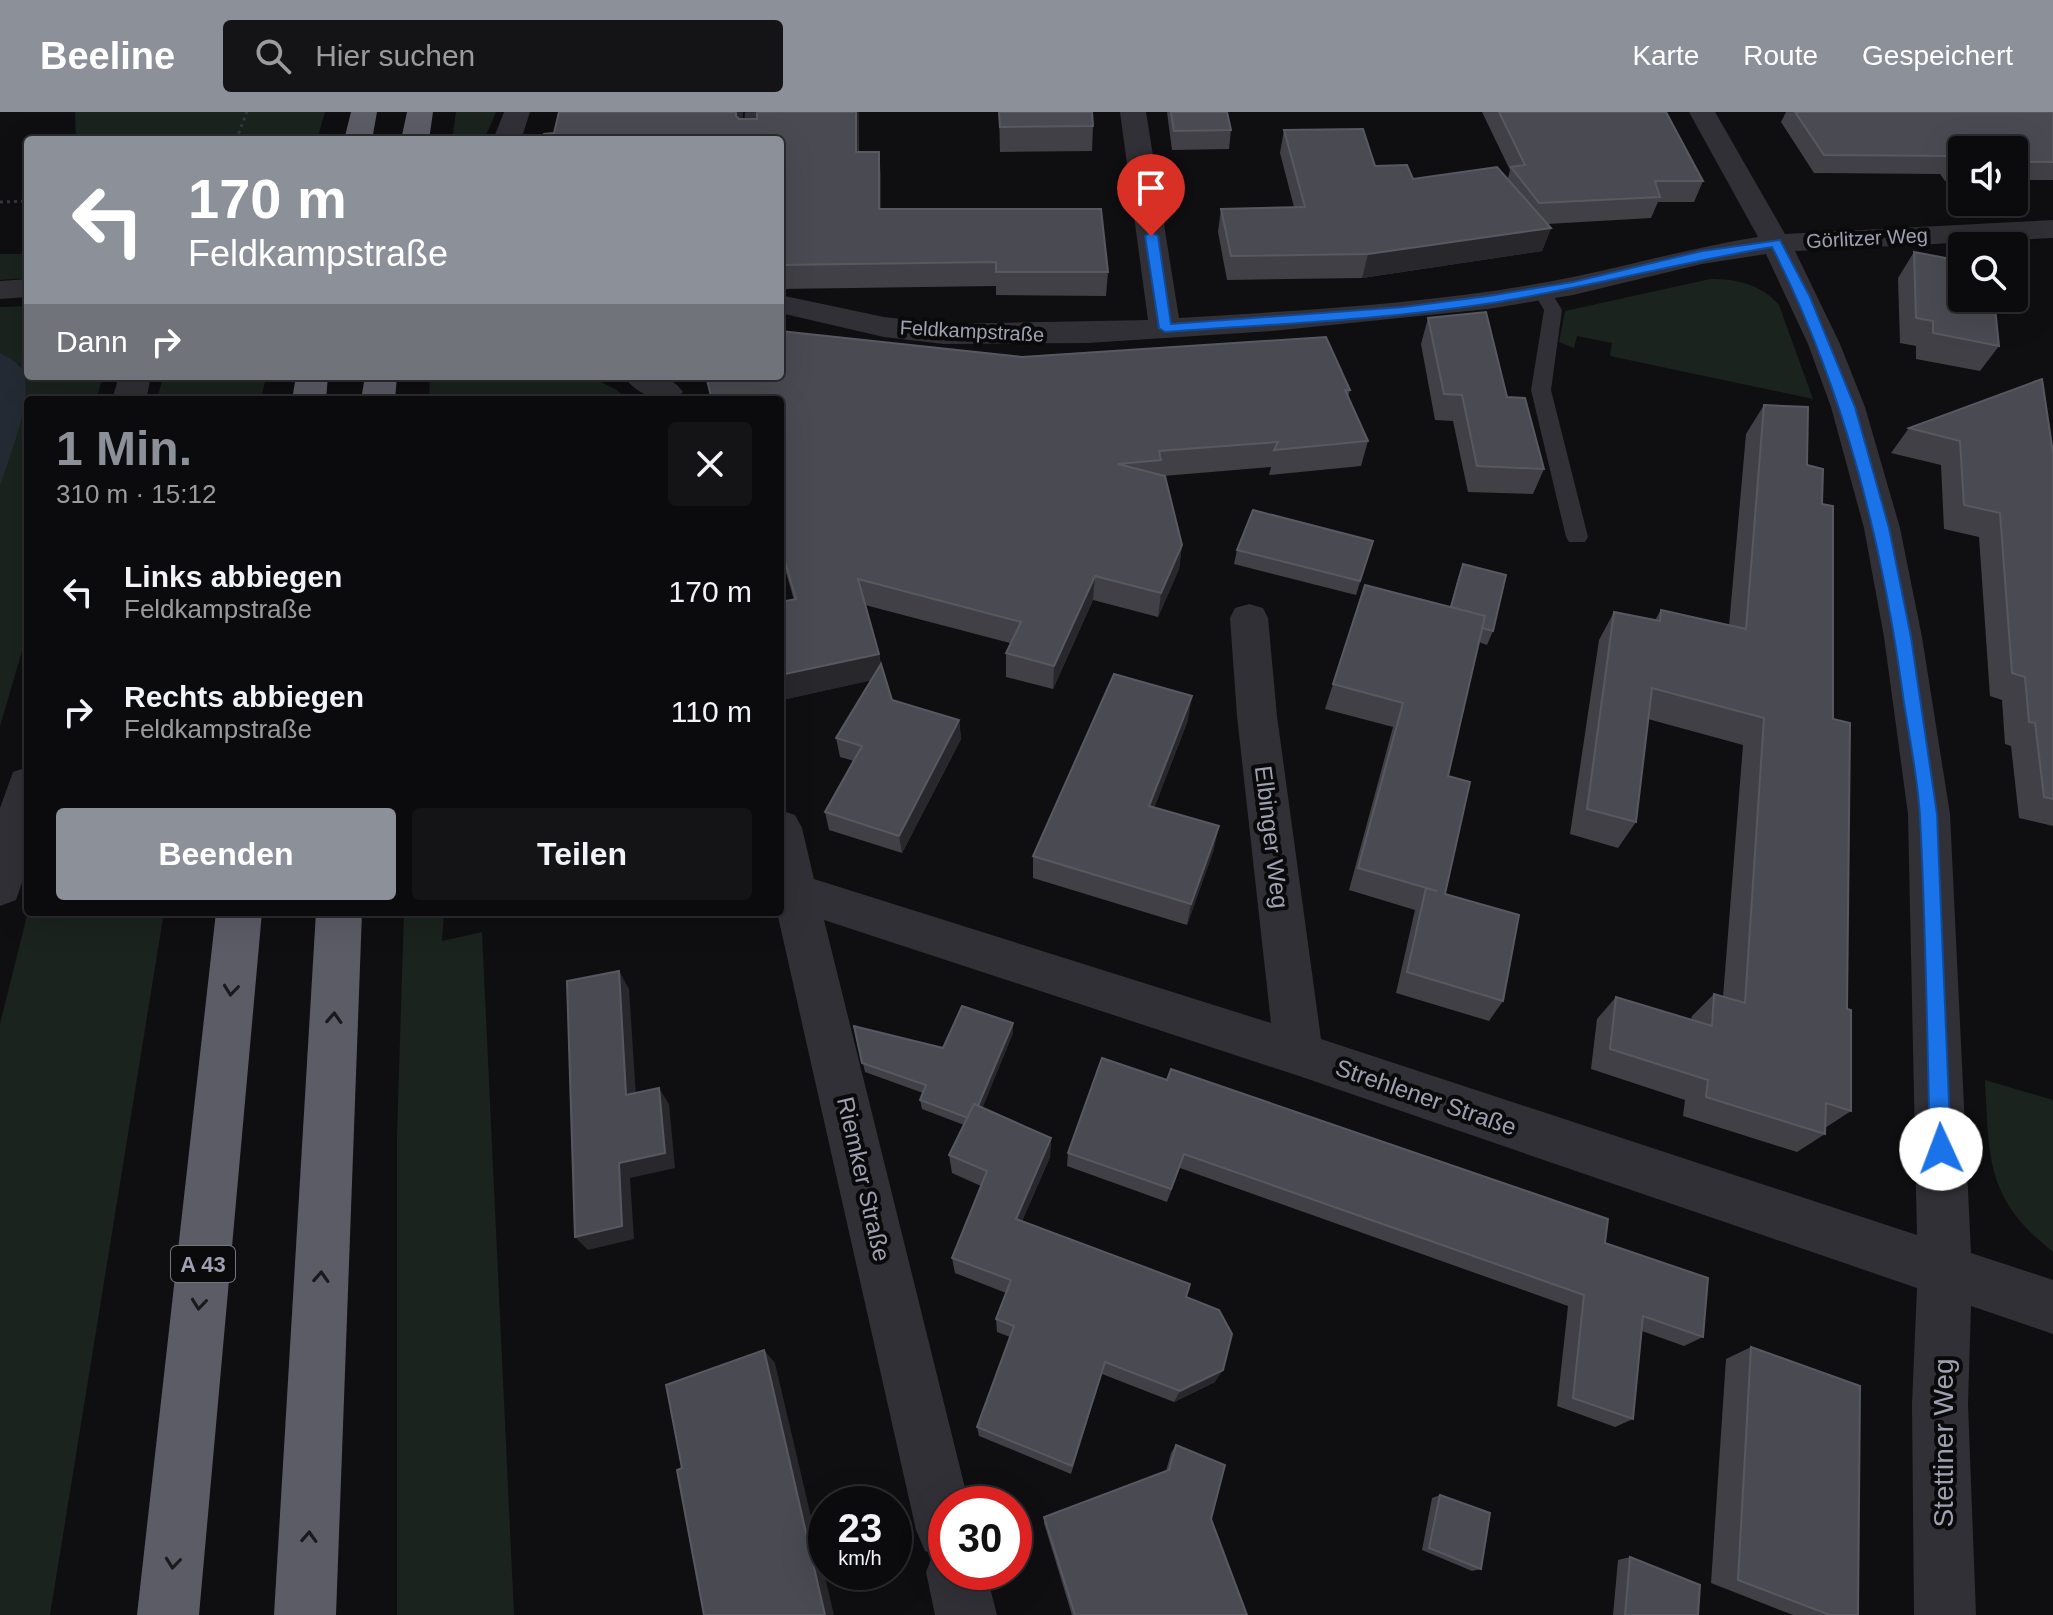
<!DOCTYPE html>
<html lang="de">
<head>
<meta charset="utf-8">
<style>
  body { margin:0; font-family:Arial,sans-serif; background:#141416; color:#f1f3f6; height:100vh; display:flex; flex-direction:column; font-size:30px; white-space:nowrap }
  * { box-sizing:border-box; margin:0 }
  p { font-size:26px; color:#9a9b9d }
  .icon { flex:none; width:44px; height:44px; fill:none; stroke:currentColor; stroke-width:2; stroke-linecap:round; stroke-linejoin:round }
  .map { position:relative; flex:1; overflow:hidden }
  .panel { position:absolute; left:24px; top:284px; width:760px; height:520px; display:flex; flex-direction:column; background:#0b0b0d; border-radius:8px; box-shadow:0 8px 32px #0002,0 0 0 2px #2b2b2e }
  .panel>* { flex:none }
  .guide { position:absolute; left:24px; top:24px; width:760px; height:244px; border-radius:8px; box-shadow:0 8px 32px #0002,0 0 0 2px #2b2b2e; background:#8c9099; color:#fff; overflow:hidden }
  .fabs { position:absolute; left:1948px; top:24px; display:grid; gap:16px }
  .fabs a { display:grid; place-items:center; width:80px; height:80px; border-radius:8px; background:#0b0b0d; box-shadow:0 8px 32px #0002,0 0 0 2px #2b2b2e; font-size:40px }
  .speed { position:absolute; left:808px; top:1374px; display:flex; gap:16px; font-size:40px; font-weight:700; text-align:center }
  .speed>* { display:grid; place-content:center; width:104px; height:104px; border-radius:50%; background:#0b0b0d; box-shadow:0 8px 32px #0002,0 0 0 2px #2b2b2e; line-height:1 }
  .speed small { font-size:20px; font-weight:400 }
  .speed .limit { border:12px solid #d22; background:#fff; color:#111 }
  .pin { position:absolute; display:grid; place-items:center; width:68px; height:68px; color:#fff; margin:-82px -34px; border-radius:50% 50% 50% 0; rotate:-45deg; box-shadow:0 0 8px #0007 }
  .pin .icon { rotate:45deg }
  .me { position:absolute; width:88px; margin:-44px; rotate:358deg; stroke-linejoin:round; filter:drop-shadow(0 0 6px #0008) }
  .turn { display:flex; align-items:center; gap:28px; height:168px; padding:0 32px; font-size:36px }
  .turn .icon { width:104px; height:104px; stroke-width:2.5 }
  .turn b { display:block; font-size:56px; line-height:68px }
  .then { display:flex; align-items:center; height:76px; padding:0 32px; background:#0003; gap:16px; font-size:30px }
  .round { display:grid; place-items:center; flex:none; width:84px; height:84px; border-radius:8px; background:#141416 }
  .headline { display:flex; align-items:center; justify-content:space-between; height:136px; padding:0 32px }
  h1 { font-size:48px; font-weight:800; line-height:60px; color:#8c9099 }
  .button { display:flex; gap:16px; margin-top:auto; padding:16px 32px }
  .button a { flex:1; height:92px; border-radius:8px; background:#8c9099; color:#fff; font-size:32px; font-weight:800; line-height:92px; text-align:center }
  .button a+a { background:#141416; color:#f1f3f6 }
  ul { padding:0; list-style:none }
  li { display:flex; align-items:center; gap:24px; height:120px; padding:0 32px }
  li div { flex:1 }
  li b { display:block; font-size:30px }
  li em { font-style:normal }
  header { display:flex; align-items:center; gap:48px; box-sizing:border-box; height:112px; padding:0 40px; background:#8c9099; color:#fff }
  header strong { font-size:38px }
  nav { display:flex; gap:44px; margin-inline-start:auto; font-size:28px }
  .search { width:560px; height:72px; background:#141416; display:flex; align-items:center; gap:20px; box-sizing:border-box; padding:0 28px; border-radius:8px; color:#9a9b9d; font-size:30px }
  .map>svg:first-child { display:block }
  .green { fill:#1b231e }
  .water { fill:#252b34 }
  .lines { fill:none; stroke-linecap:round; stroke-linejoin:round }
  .path { stroke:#36363d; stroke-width:3; stroke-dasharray:3 4; stroke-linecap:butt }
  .service { fill:#303036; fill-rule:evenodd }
  .minor { fill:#303036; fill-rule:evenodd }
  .tertiary { fill:#303036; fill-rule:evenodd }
  .motorway { fill:#5c5c67; fill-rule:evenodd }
  .wall { fill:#404046 }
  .shaded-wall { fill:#28282c }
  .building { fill:#4a4b52; stroke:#585861; stroke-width:2 }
  .oneway { stroke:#1a1a1d }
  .route { fill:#1a73e8; stroke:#114b97; stroke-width:2 }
  .labels { text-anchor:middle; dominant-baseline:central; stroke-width:8; stroke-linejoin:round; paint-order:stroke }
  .far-street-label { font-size:20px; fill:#9fa1b2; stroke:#0a0a0b }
  .shield { fill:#0a0a0b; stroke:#727480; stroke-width:2 }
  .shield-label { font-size:22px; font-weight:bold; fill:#9fa1b2 }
  .street-label { font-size:24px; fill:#9fa1b2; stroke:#0a0a0b }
  .near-street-label { font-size:28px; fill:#9fa1b2; stroke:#0a0a0b }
</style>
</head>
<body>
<header>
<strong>Beeline</strong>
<div class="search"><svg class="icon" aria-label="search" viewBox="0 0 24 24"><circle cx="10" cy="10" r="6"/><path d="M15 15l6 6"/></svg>Hier suchen</div>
<nav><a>Karte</a><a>Route</a><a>Gespeichert</a></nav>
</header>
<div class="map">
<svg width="2053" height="1503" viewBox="0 0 2053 1503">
  <rect width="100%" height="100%" fill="#0f0f11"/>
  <g class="green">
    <polygon points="75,0 325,0 317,28 76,28"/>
    <polygon points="456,0 496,0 484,28 452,28"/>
    <polygon points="0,142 28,142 28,166 0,168"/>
    <path d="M1710,167c26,0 51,5 69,26l34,94 -203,-43 2,-13 -35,-7 -3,12 -15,-6 6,-31z"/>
    <polygon points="28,194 28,264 103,264 96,288 28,288 28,519 0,614 0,375 20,253 0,241 0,195"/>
    <polygon points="163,264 266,264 261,288 157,288"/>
    <polygon points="430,264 589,264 617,278 627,288 429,288"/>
    <polygon points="28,800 164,800 50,1503 0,1503 0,912"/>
    <polygon points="404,800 444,800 442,829 482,820 514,1503 397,1503 397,1024"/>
    <path d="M1985,968l68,20v152c-67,-53 -64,-93 -68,-172z"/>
  </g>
  <path class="water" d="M0,241c7,4 17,8 21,15 16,26 -13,90 -21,119z"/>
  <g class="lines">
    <g class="path">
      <polyline points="236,28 247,0"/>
      <polyline points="0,90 28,89"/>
    </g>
    <g class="service">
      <polygon points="745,0 761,0 759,28 743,28"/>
      <polygon points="1542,174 1548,175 1562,198 1551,278 1588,425 1585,430 1569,430 1566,425 1531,278 1544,198 1533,179"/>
    </g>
    <g class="minor">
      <polygon points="504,0 530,0 521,28 493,28"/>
      <path d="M1120,0h26l33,206c130,-8 267,-15 394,-41 62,-13 122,-30 185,-40l-69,-125h26l70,122 268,-14v18l-258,13 45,93 25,63 35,121 22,109 28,177 21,439 82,27v54l-82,-28 -3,98 8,211h-62l-2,-211 5,-116 -618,-212 -475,-156 145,584h-23v68h40l11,43h-62l-9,-43 7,-18 -8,-3 -9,-21 -139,-618h3v-102l15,5 7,13 12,51 457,144 -34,-307 -7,-98 5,-10 14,-4 14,4 5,10 9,98 44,323 596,196 -9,-421 -24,-177 -20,-109 -33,-121 -23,-63 -42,-90 -64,10 -129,31 -85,14 -216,22 -184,12 -144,1 -60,-7 -104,-24v-18l104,22 60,7 204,-4z"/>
      <path d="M624,264c22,0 45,-5 59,16l-8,8c-20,0 -40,-6 -51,-24z"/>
    </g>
    <g class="tertiary">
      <polygon points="28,167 28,185 0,187 0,169"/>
      <polygon points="119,264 151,264 146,288 112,288"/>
      <polygon points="28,655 28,753 16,788 0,794 0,696 13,660"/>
    </g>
    <g class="motorway">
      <polygon points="351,0 377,0 372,28 344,28"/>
      <polygon points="407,0 433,0 429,28 401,28"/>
      <polygon points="296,264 328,264 326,288 292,288"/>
      <polygon points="365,264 397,264 395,288 361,288"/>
      <polygon points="216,800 262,800 199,1503 137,1503"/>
      <polygon points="316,800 362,800 336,1503 274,1503"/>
    </g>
  </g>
  <g class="wall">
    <polygon points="559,0 743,0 742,7 859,0 859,40 881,63 881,97 1108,160 1106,184 996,183 996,174 780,177 780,28"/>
    <polygon points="999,0 1093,14 1092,39 1000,40"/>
    <polygon points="1167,0 1227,0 1231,18 1229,37 1172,38"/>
    <polygon points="1482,0 1666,0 1703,69 1694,90 1658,90 1651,106 1547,112 1551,116 1542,139 1362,166 1227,168 1218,120 1221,97 1294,95 1280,41 1284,18 1413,67 1508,66 1510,58"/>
    <polygon points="1786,0 2053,0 2053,68 2014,68 2014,38 1962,38 1962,68 1945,69 1940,62 1814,61 1781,10"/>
    <polygon points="1914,140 1999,234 1980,259 1916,247 1916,234 1900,231 1898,166"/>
    <polygon points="1428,206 1507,285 1544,357 1533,382 1468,380 1453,309 1435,308 1421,232"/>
    <polygon points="1022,245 1350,278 1348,285 1368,329 1361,354 1269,363 1271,355 1163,364 1182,433 1179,457 1158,505 1093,488 1053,577 1006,565 1006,541 1010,531 865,493 879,542 881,552 892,588 959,608 961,627 902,741 829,718 825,700 854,649 840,645 836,626 871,568 782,588 794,488 780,440 780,288"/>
    <polygon points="1764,293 1807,353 1822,392 1847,897 1851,999 1825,1016 1825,1022 1797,1040 1683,1004 1685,988 1591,957 1597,907 1616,885 1691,908 1692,904 1714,882 1723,885 1743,633 1648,607 1636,710 1618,736 1570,722 1599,528 1614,500 1655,508 1661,498 1729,514 1746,322"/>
    <polygon points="1909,316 2053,341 2053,714 2019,706 2011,634 2005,632 2002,588 1990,584 1979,425 1944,417 1941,353 1891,341"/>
    <polygon points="1373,429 1356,483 1234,452 1237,438"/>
    <polygon points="1463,452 1493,519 1487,533 1479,530 1448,664 1445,782 1503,889 1489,909 1396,881 1415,798 1349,778 1393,615 1325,597 1333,572 1450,495 1458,466"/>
    <polygon points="1188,608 1154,696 1214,737 1187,813 1033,766 1033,744"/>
    <polygon points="1013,911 1013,921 982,996 1051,1026 1050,1045 1022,1109 1186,1185 1215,1270 1174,1290 1102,1262 1071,1362 979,1324 977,1315 1010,1225 997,1220 996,1207 1006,1181 955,1161 952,1146 981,1074 952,1061 949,1043 964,1013 922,997 920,988 923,981 865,960 854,914 943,936"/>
    <polygon points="1102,946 1605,1131 1703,1225 1684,1234 1642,1219 1633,1307 1615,1315 1557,1294 1568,1194 1180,1056 1167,1090 1067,1054 1068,1041"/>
    <polygon points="1751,1235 1858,1503 1793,1503 1711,1471 1726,1247"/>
    <polygon points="1176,1333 1211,1407 1247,1503 1072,1503 1044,1411 1044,1405 1166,1359 1171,1341"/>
    <polygon points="1440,1383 1481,1457 1472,1459 1422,1438 1432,1386"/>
    <polygon points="1630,1445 1698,1503 1613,1503 1618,1448"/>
  </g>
  <g class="shaded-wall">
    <polygon points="736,0 743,0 740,28 736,4"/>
    <polygon points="856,0 859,0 858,64 856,40"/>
    <polygon points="879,40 881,63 881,121 879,97"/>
    <polygon points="1551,116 1542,139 1362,166 1368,142"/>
    <polygon points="1182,433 1179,457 1158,505 1161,481"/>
    <polygon points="1095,464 1093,488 1053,577 1054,554"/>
    <polygon points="879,542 883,566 782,588 780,581 780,563"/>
    <polygon points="1192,584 1188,608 1146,717 1149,694"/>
    <polygon points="959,608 961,627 902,741 899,724"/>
    <polygon points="1219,714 1214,737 1187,813 1191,792"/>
    <polygon points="619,859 629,877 637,999 626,983"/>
    <polygon points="1013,911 1013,921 974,1017 973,1008"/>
    <polygon points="659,976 669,992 675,1056 630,1066 634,1127 588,1138 575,1125 619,1051"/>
    <polygon points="1051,1026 1050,1045 1016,1123 1016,1107"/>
    <polygon points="764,1238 775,1251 834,1503 825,1503"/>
    <polygon points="1223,1258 1215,1270 1174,1290 1180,1279"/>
  </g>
  <g class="building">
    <polygon points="559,0 736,0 736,4 739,7 757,7 757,0 856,0 856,40 879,40 879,97 1101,97 1108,160 996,160 996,150 780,153 780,28 542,28 544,22 554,21"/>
    <polygon points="999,0 1092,0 1093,14 1000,15"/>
    <polygon points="1171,0 1227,0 1231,18 1174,19"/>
    <polygon points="1499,0 1666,0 1703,69 1655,69 1660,85 1539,91 1511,55 1525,53"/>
    <polygon points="1795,0 2053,0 2053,50 2014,50 2014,38 1962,38 1962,50 1956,50 1951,44 1824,43"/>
    <polygon points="1363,17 1375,54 1407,53 1413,67 1497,55 1551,116 1368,142 1231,144 1221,97 1305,95 1284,18"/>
    <polygon points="1914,140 1962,149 1962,186 1994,186 1999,234 1933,221 1933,209 1916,206"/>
    <polygon points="1486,200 1507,285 1525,286 1544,357 1477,354 1462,283 1444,282 1428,206"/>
    <polygon points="780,219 1022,245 1326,225 1350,278 1345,278 1368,329 1274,338 1278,330 1159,339 1161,348 1118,352 1165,364 1182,433 1161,481 1095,464 1054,554 1006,541 1021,510 858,467 879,542 780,563 780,490 796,487 780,433 780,288 712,288 706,264 780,264"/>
    <polygon points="2042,267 2053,341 2053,687 2044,685 2035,611 2029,610 2025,565 2012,561 2000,401 1964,393 1960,329 1909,316"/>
    <polygon points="1764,293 1808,295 1807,353 1823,357 1822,392 1833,394 1833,607 1850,611 1847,897 1851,898 1851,999 1826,991 1825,1022 1706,985 1708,968 1610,937 1616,885 1712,914 1714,882 1745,891 1764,606 1652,576 1636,710 1587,697 1614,500 1660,509 1661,498 1746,517"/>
    <polygon points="1253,398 1373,429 1360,469 1237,438"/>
    <polygon points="1463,452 1506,463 1493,519 1482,516 1485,504 1451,495"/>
    <polygon points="1365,473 1485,504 1448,664 1470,670 1445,782 1519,803 1503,889 1407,860 1426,776 1437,779 1358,756 1403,591 1333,572"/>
    <polygon points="881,552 892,588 959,608 899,724 825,700 862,634 836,626"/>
    <polygon points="1114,562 1192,584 1149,694 1219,714 1191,792 1033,744"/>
    <polygon points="619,859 626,983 659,976 665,1041 619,1051 622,1114 575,1125 567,869"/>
    <polygon points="962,894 1013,911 978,994 974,992 968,1006 920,988 926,973 862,951 854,914 943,936"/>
    <polygon points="1102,946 1167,968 1171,957 1608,1107 1605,1131 1708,1166 1703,1225 1643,1204 1633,1307 1573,1286 1584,1183 1184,1042 1171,1077 1068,1041"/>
    <polygon points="974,992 1051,1026 1016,1107 1190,1172 1186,1185 1219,1198 1232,1222 1223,1258 1180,1279 1105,1250 1072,1354 977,1315 1014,1214 996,1207 1011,1168 952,1146 987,1059 949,1043"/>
    <polygon points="1751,1235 1860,1274 1858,1503 1830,1503 1738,1468"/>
    <polygon points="764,1238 825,1503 704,1503 677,1358 682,1356 666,1273"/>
    <polygon points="1176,1333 1225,1353 1211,1407 1247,1503 1075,1503 1044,1405 1169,1358"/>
    <polygon points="1440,1383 1490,1401 1481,1457 1429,1436"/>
    <polygon points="1630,1445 1700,1473 1698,1503 1625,1503"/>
  </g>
  <defs><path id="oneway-chevron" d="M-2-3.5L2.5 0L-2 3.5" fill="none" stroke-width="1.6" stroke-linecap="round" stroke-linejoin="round" transform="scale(2)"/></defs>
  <g class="oneway">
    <use href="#oneway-chevron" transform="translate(231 878) rotate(96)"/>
    <use href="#oneway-chevron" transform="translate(334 906) rotate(-87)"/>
    <use href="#oneway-chevron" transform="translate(321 1165) rotate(-87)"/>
    <use href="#oneway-chevron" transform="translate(199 1192) rotate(96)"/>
    <use href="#oneway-chevron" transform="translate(309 1425) rotate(-87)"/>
    <use href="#oneway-chevron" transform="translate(173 1451) rotate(96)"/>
  </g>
  <path class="route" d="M1151,120l7,4 13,88 232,-17 85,-11 85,-14 129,-31 78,-11 30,57 45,110 34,121 22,109 26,177 14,335 -3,7 -7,3 -8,-3 -3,-7c-3,-111 -4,-222 -10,-332 -2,-38 -10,-76 -16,-114 -21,-158 -59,-313 -132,-456 -94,16 -186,41 -280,56 -108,17 -218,21 -327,29l-6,-4 -14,-92z"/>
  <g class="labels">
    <g class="far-street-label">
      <text transform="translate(1867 126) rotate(-3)">Görlitzer Weg</text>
      <text transform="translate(972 219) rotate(3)">Feldkampstraße</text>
    </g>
    <rect class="shield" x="171" y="1134" width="64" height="36" rx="6"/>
    <g class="shield-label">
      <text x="203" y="1152">A 43</text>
    </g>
    <g class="street-label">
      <text transform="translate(1272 725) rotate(83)">Elbinger Weg</text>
      <text transform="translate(1426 985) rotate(19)">Strehlener Straße</text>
      <text transform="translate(864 1067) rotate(77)">Riemker Straße</text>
    </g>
    <g class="near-street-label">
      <text transform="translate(1943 1331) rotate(-90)">Stettiner Weg</text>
    </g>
  </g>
</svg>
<div class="fabs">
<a><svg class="icon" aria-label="sound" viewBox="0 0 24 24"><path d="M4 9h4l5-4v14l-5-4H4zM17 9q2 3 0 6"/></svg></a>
<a><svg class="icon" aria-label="search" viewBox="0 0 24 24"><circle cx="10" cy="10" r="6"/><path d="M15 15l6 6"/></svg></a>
</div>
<div class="speed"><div>23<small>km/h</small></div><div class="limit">30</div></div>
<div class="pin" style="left:1151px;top:124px;background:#d93025"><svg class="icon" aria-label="arrive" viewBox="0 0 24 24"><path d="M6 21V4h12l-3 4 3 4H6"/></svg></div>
<svg class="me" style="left:1941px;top:1037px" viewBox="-20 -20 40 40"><circle r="19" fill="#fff"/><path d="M0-13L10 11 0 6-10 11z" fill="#1a73e8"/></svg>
<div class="guide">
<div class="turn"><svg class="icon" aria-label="left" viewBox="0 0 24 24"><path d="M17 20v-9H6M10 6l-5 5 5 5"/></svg><div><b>170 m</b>Feldkampstraße</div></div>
<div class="then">Dann<svg class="icon" aria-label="right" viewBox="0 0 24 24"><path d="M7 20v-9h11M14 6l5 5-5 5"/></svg></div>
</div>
<section class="panel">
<div class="headline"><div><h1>1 Min.</h1><p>310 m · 15:12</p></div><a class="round"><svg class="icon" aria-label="close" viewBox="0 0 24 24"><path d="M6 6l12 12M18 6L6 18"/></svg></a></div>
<ul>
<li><svg class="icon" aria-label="left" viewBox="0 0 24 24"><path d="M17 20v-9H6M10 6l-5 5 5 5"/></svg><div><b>Links abbiegen</b><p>Feldkampstraße</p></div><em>170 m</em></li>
<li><svg class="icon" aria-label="right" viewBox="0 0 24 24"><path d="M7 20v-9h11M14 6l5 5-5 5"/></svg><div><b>Rechts abbiegen</b><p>Feldkampstraße</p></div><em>110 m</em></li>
</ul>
<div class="button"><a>Beenden</a><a>Teilen</a></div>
</section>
</div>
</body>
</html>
